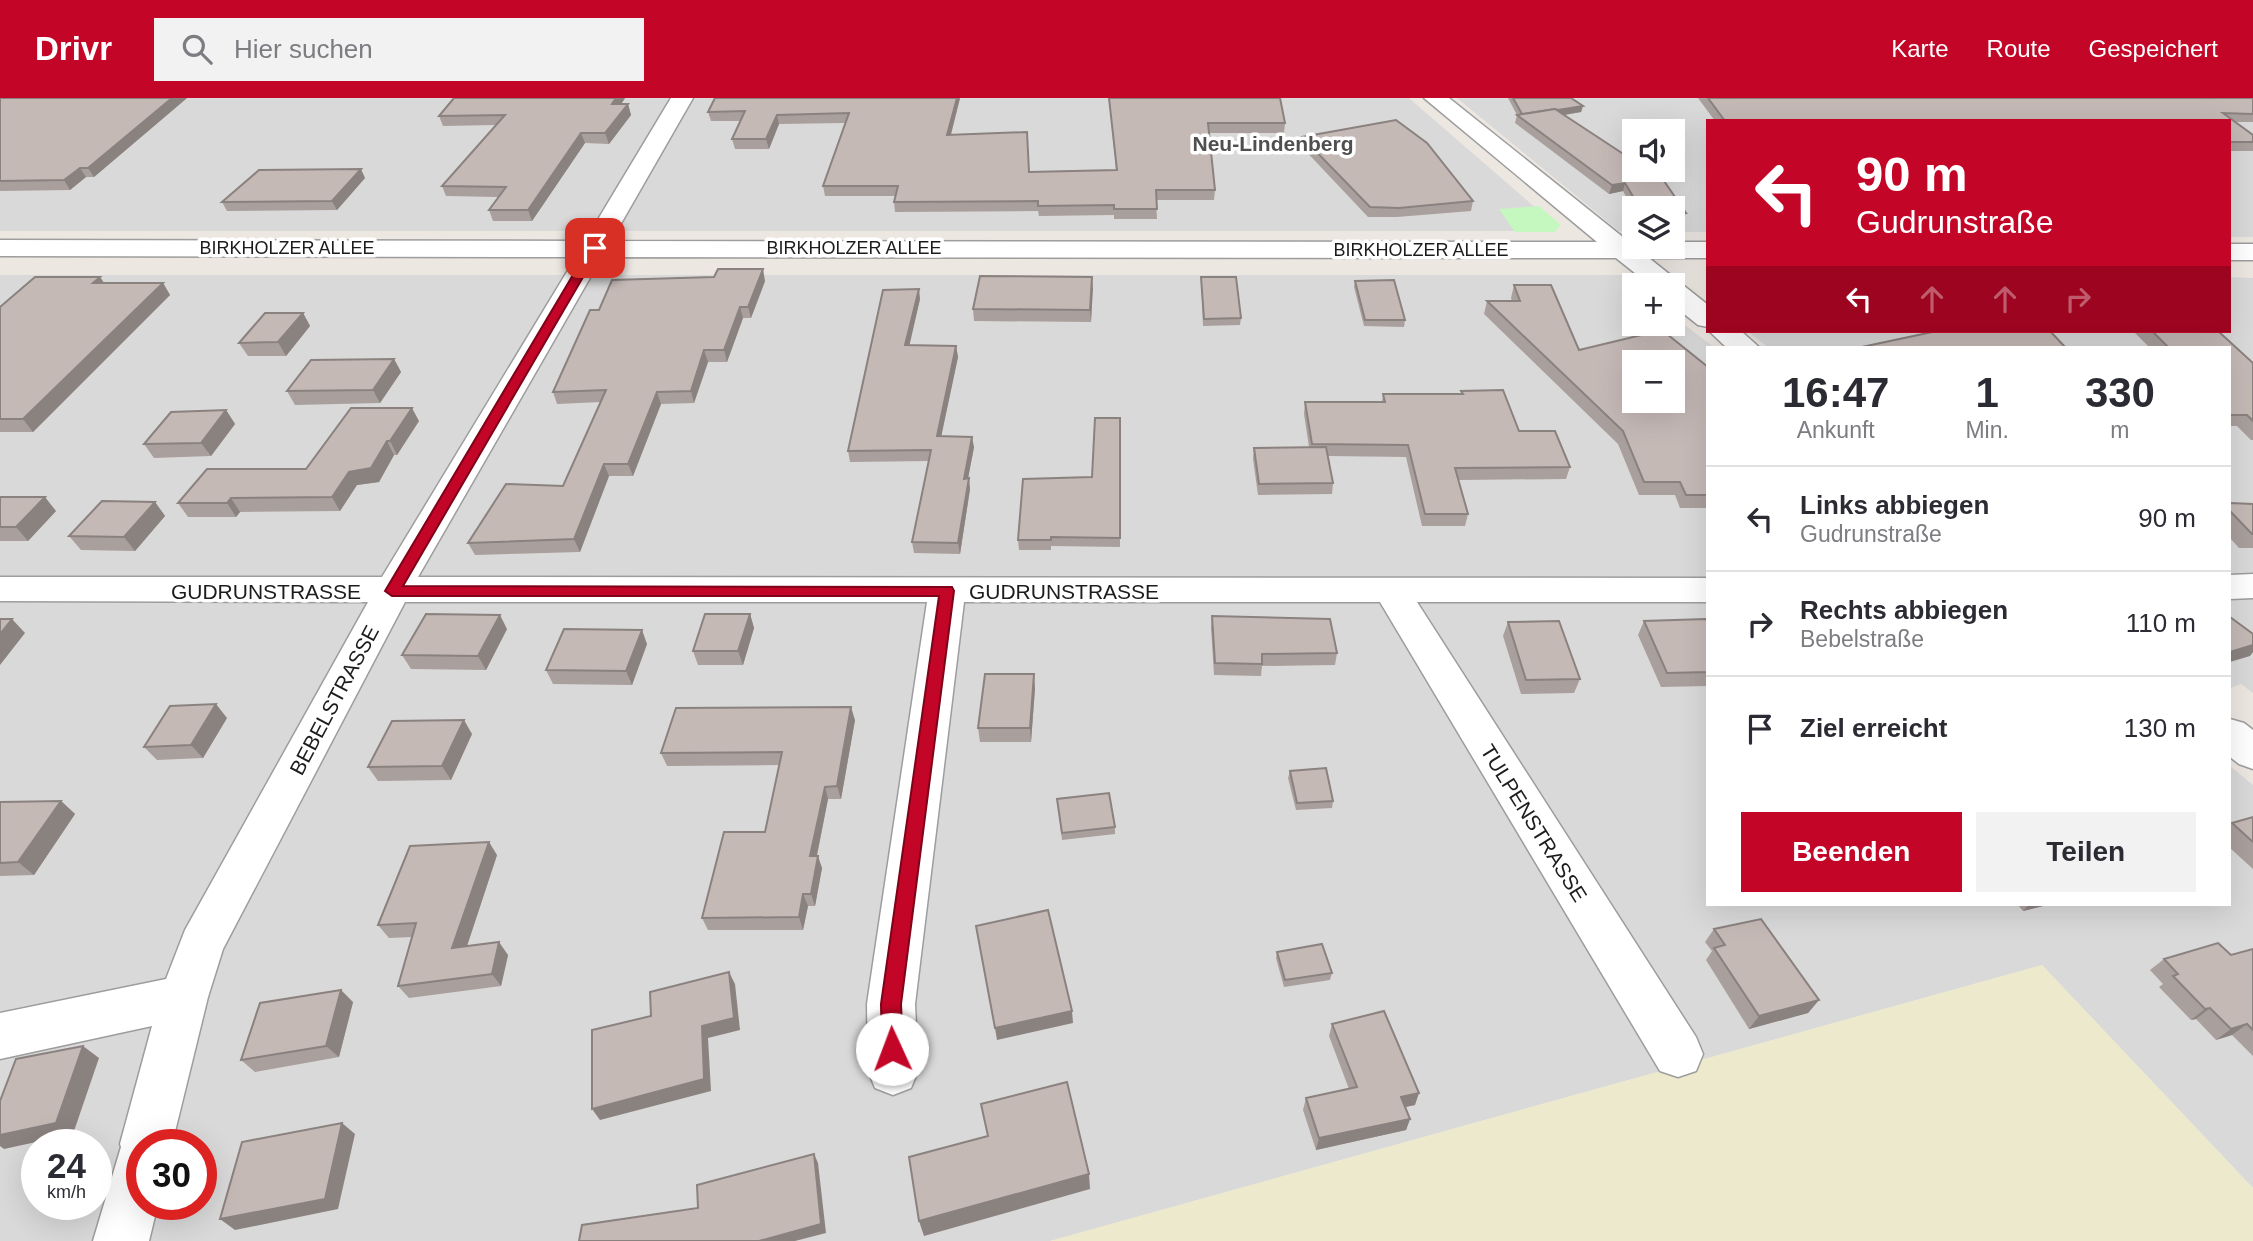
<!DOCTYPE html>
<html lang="de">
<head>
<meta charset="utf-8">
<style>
  body { margin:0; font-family:Helvetica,sans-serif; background:#f2f2f3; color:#2b2b33; height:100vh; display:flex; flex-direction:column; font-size:26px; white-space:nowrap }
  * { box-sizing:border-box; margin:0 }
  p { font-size:23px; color:#7c7c81 }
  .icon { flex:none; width:38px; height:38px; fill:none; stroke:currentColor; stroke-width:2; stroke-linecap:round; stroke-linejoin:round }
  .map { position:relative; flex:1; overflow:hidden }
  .drawer { position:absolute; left:1706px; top:248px; width:525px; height:560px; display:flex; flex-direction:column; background:#fff; border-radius:0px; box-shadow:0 7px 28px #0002 }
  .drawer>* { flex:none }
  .top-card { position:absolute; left:1706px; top:21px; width:525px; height:214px; border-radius:0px; box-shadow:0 7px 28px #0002; background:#c30527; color:#fff; overflow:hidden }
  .controls { position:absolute; left:1622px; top:21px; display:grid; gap:14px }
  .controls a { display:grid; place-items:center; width:63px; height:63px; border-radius:0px; background:#fff; box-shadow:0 7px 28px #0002; font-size:35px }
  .speed { position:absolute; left:21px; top:1031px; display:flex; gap:14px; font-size:35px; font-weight:700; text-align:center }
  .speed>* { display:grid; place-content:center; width:91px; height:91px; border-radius:50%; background:#fff; box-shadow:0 7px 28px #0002; line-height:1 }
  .speed small { font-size:18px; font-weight:400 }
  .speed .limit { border:10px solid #d22; background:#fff; color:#111 }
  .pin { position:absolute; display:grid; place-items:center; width:60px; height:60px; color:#fff; margin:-30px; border-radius:14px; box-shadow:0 4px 10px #0006 }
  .me { position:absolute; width:77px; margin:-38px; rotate:358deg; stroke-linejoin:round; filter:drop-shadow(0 0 5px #0008) }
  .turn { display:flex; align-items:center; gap:24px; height:147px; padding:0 35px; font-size:32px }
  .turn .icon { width:91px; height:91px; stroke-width:2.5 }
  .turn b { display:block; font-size:49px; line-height:60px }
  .lanes { display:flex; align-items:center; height:66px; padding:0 35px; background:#0003; justify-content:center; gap:35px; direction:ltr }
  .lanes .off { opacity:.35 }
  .eta { display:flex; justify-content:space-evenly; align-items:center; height:119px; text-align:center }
  .eta b { font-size:42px; font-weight:800; line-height:49px }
  .cta { display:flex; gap:14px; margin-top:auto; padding:14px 35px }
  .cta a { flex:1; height:80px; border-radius:0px; background:#c30527; color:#fff; font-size:28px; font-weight:800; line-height:80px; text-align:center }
  .cta a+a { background:#f2f2f3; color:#2b2b33 }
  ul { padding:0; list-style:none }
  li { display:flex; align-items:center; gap:21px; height:105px; padding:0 35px; border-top:2px solid #e1e1e2 }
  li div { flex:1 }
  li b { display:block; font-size:26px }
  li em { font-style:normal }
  header { display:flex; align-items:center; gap:42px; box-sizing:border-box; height:98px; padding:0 35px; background:#c30527; color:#fff }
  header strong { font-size:33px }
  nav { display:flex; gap:38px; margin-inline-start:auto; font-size:24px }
  .search { width:490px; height:63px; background:#f2f2f3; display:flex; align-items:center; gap:18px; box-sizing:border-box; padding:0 24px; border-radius:0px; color:#7c7c81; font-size:26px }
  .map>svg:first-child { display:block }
  .residential { fill:#dad9d9; fill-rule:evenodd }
  .farmland { fill:#ece9cd }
  .park { fill:#c4f8bf }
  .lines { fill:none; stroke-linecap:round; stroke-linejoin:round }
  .minor-casing { stroke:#9d9d9d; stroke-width:3 }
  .minor { fill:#fff; fill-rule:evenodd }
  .wall { fill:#a99f9d }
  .shaded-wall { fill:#8a827f }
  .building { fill:#c5b9b6; stroke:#8a827f; stroke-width:2; fill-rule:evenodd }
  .route { fill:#c30527; stroke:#7f0319; stroke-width:2 }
  .labels { text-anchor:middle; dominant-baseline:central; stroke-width:7; stroke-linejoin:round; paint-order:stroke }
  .far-street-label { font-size:18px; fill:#1c1c1c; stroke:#fff }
  .far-quarter-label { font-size:21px; font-weight:bold; fill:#4f4f4f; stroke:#fff }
  .street-label { font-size:21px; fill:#1c1c1c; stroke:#fff }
</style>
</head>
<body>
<header>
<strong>Drivr</strong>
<div class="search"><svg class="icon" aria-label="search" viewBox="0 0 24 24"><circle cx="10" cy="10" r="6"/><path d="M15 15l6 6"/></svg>Hier suchen</div>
<nav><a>Karte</a><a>Route</a><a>Gespeichert</a></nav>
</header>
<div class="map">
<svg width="2253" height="1143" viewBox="0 0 2253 1143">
  <rect width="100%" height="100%" fill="#ede7e2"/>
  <g class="residential">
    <polygon points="0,0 1409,0 1553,125 1548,133 0,133"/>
    <path d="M1457,0h796v139h-23v-116h-522v111h-35v-24h-39v23h-15zM1634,33h39v39h-39z"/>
    <path d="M0,177h1622l12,10v39h39v-8l42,32h-7v557h522v-139l23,19v403l-211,-223 -992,276h-1050zM1634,264h39v39h-39zM37,1046h59v60h-59zM142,1046h59v60h-59z"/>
    <polygon points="2230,179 2253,180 2253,595 2241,586 2230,590 2230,250 1769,250 1747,233 2230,233"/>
  </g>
  <polygon class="farmland" points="2042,867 2253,1090 2253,1143 1050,1143"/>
  <polygon class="park" points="1539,108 1561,127 1555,134 1515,134 1499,111"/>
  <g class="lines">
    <defs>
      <g id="minor">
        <polygon points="671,0 693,0 611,143 1597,144 1424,0 1449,0 1629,144 1634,144 1634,149 1673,149 1673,144 1708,144 1708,160 1649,160 1708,207 1708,229 1698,227 1673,207 1673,187 1650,187 1616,160 602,159 418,479 1708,480 1708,504 1417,504 1696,939 1703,956 1696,973 1678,979 1660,973 1380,504 964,504 915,906 918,973 911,990 893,997 875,990 868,973 867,906 927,504 405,504 223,851 208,899 172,1046 142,1046 142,1106 158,1106 149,1143 93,1143 121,1049 120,1046 152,928 0,961 0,915 166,881 185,832 368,504 0,503 0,479 382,479 576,159 0,158 0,142 585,143"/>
        <rect x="2230" y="146" width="23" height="16"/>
        <polygon points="1709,233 1741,233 1760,250 1727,250"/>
        <polygon points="2253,476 2253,500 2230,501 2230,477"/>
        <polygon points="2230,621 2244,625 2253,632 2253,671 2239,666 2230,659"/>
      </g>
    </defs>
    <use href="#minor" class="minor-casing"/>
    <use href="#minor" class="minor"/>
  </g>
  <g class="wall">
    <polygon points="0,0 187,0 94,79 86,79 70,92 0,93"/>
    <polygon points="454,0 625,0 621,6 628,6 631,17 609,46 585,45 532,123 493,123 489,112 498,99 446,98 442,88 496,27 443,28 439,18"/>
    <polygon points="960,0 951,37 1029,74 1116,72 1109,0 1280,0 1285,25 1284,35 1209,35 1215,92 1214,102 1156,102 1157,121 1114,121 1114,117 1039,118 1038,113 895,114 894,104 896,98 825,98 823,88 845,25 779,26 769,51 735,51 732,41 740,23 711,23 708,14"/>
    <polygon points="1508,0 1571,0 1583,8 1581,14 1565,17 1686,115 1683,124 1673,124 1673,110 1634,110 1634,114 1623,93 1609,96 1515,25 1517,17"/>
    <polygon points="1698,0 2253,0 2253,24 2236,24 2253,37 2253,53 2230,53 2230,23 1715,23"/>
    <polygon points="1302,39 1473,103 1471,113 1397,119 1368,119 1301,48"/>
    <polygon points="365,80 337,112 227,113 222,104"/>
    <polygon points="100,179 104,185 163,185 170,197 33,334 0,334 0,209"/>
    <polygon points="1092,179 1091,224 974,223 973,211"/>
    <polygon points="1201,179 1241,220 1240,227 1203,228"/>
    <polygon points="765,183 751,220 743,220 727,264 708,264 694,305 661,306 633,378 609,378 580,454 475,457 468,445 563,388 601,304 557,306 553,294 599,212"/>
    <polygon points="1355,183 1405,222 1404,229 1364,228 1354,189"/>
    <polygon points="1514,187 1579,252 1708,269 1708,410 1680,410 1675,397 1639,397 1618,346 1484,216 1487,203 1512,203 1511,200"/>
    <polygon points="920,201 909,247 956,248 958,259 941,338 974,349 968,380 970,391 960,456 914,455 912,444 929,363 850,364 848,353"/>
    <polygon points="303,215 310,228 286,258 248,258 239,245"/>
    <polygon points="2133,233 2218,233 2253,265 2253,342 2251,342 2237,328 2230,328 2230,250 2150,250"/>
    <polygon points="394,261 401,274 380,305 295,307 287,293"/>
    <polygon points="1461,293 1570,369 1566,381 1458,382 1468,416 1465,428 1422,428 1406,359 1328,358 1333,385 1332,396 1258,397 1253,361 1254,350 1309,349 1304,316 1305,304 1382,304 1383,296 1461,296"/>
    <polygon points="226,312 235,326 211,358 154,360 144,346"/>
    <polygon points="1120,320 1120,449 1051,448 1051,452 1019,452 1018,442 1092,379"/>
    <polygon points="419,323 397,357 394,357 379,384 357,387 340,413 240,414 236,419 188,419 178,405 306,371"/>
    <polygon points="0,399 56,413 28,443 0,443"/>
    <polygon points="155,404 165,418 135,453 81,452 69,438"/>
    <polygon points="2230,405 2253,406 2253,450 2239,450 2230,440"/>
    <polygon points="750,516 754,530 743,567 698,567 693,553"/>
    <polygon points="1212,518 1337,555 1335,567 1262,568 1261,578 1214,577 1211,530"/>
    <polygon points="1644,523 1708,525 1708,588 1661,589 1638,537"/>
    <polygon points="1508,524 1580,581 1574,595 1521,596 1503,538"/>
    <polygon points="507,531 486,572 411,571 402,557"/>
    <polygon points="647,546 632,587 553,586 546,572"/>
    <polygon points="1035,590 1031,644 980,644 978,630"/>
    <polygon points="227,620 203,660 157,662 144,649"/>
    <polygon points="855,622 841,701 828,701 817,758 822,770 815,808 808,808 803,832 708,832 702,820 765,734 779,667 667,668 661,655"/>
    <polygon points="472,636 451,682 378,683 368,669"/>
    <polygon points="1290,673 1333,703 1332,710 1296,712 1288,680"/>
    <polygon points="1057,701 1115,729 1115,736 1062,742"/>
    <polygon points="61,703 75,716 34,777 0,778 0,704"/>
    <polygon points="2253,719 2253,771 2230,750 2230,728 2232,725"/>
    <polygon points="497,757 467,848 508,857 501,888 409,900 398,888 412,839 389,840 378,827"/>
    <polygon points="2018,807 2047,807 2023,813"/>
    <polygon points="1714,831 1819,902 1808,915 1749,931 1706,862 1712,853 1705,844"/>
    <polygon points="2253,851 2253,958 2232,937 2216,942 2196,921 2191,922 2159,889 2163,886 2150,872 2164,861 2231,857"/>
    <polygon points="1277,854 1332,875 1330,882 1284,889 1276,860"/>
    <polygon points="353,904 339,959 255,974 241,962"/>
    <polygon points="1332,926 1415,1007 1405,1009 1410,1021 1406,1032 1316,1052 1303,1012 1306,1000 1349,991 1329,938"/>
  </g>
  <g class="shaded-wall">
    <polygon points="172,0 187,0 94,79 88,70"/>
    <polygon points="616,0 625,0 615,16 612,6"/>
    <polygon points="957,0 960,0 948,47 947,37"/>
    <polygon points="628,6 631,17 609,46 605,35"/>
    <polygon points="1583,8 1581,14 1525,23 1523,18"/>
    <polygon points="777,17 779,26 769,51 766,41"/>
    <polygon points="581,35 585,45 532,123 528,112"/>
    <polygon points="80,70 86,79 70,92 64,82"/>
    <polygon points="361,71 365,80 337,112 332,103"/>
    <polygon points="1625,85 1623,93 1609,96 1612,87"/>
    <polygon points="763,171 765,183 751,220 748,209"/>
    <polygon points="100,179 108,191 93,185"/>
    <polygon points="1092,179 1093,191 1091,224 1090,212"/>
    <polygon points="163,185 170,197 33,334 23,321"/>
    <polygon points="919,191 920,201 907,258 905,247"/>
    <polygon points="740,209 743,220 727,264 724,252"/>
    <polygon points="303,215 310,228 286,258 278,244"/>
    <polygon points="956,248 958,259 939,349 937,338"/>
    <polygon points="704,252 708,264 694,305 691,293"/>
    <polygon points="394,261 401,274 380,305 373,292"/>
    <polygon points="657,294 661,306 633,378 628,366"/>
    <polygon points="412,310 419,323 397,357 390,343"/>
    <polygon points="226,312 235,326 211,358 201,345"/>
    <polygon points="972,339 974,349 966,391 964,381"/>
    <polygon points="387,343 394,357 379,384 357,387 340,413 332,399 349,374"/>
    <polygon points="604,366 609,378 580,454 574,441"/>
    <polygon points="969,380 970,391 960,456 958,445"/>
    <polygon points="45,399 56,413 28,443 16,429"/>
    <polygon points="231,400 240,414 236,419 227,405"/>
    <polygon points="155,404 165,418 135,453 124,439"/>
    <polygon points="750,516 754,530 743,567 738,553"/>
    <polygon points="500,517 507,531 486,572 478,558"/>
    <polygon points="12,521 25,535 0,567 0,536"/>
    <polygon points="642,532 647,546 632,587 626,573"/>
    <polygon points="2253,547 2253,554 2250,558 2230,564 2230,554"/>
    <polygon points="1034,576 1035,590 1031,644 1030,630"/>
    <polygon points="216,606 227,620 203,660 191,647"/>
    <polygon points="851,609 855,622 841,701 837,688"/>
    <polygon points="464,622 472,636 451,682 442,668"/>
    <polygon points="825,689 828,701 814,771 810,758"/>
    <polygon points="61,703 75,716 34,777 18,764"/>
    <polygon points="489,744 497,757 462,863 452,850"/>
    <polygon points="818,758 822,770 815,808 811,796"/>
    <polygon points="803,796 808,808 803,832 799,819"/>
    <polygon points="2029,807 2047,807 2023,813"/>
    <polygon points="499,844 508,857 501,888 492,876"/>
    <polygon points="729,874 735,886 740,932 708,940 711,993 600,1022 592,1011 702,928"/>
    <polygon points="341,892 353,904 339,959 326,948"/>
    <polygon points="1819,902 1808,915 1749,931 1759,918"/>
    <polygon points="2210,910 2196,921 2191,922 2205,911"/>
    <polygon points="1072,913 1073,925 997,942 995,930"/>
    <polygon points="2247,926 2232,937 2216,942 2231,931"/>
    <polygon points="83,948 99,960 73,1036 4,1051 0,1048 0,1037"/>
    <polygon points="1419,995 1415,1007 1396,1011 1401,999"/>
    <polygon points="1410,1021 1406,1032 1316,1052 1319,1040"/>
    <polygon points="342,1025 355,1036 338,1111 235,1132 220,1121"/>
    <polygon points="814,1056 818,1065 826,1135 795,1143 759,1143"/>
    <polygon points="1089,1076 1090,1091 924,1138 919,1123"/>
  </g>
  <g class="building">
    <polygon points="0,0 172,0 88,70 80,70 64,82 0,83"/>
    <polygon points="454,0 616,0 612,6 628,6 605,35 581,35 528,112 489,112 506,89 442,88 505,17 439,18"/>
    <polygon points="715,0 957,0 947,37 1027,34 1029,74 1117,72 1109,0 1280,0 1285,25 1208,25 1215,92 1156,92 1157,111 1114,111 1114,107 1038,108 1038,103 894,104 898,88 823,88 849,15 777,17 766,41 732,41 745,13 708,14"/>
    <polygon points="1513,0 1571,0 1583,8 1558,12 1555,11 1522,16"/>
    <polygon points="1708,0 2253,0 2253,16 2223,15 2253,37 2253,44 2230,44 2230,23 1725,23"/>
    <polygon points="1555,11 1634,63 1634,72 1647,72 1664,83 1686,115 1673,115 1673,110 1640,110 1625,85 1612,87 1517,17"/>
    <polygon points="1396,22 1427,45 1473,103 1399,110 1370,109 1302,39"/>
    <polygon points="361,71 332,103 222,104 259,72"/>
    <polygon points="718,171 763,171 748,209 740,209 724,252 704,252 691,293 657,294 628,366 604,366 574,441 468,445 506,386 563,388 606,292 553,294 590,212 599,212 612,182 714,179"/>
    <polygon points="980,178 1092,179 1090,212 973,211"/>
    <polygon points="35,179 100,179 93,185 163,185 23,321 0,321 0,209"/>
    <polygon points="1201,179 1236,179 1241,220 1204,221"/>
    <polygon points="1394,182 1405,222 1365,222 1355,183"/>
    <path d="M1514,187h37l28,65 83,-20 46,37v128h-22l-6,-13h-36l-21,-51 -136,-130h33zM1634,264h39v39h-39z"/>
    <polygon points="919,191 905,247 956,248 937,338 972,339 964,381 969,380 958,445 912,444 931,352 848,353 883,192"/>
    <polygon points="265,215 303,215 278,244 239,245"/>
    <polygon points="1937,233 2050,233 2066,250 1857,250"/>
    <polygon points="2152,233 2218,233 2253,265 2253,323 2247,317 2230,317 2230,250 2169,250"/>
    <polygon points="394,261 373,292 287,293 311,262"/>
    <polygon points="1503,292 1519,333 1555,333 1570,369 1455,370 1468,416 1425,416 1408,347 1312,346 1305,304 1385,304 1383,296 1463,296 1461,293"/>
    <polygon points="351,310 412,310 390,343 387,343 371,370 349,374 332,399 231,400 227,405 178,405 207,371 306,371"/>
    <polygon points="226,312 201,345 144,346 171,314"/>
    <polygon points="1095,320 1120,320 1120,440 1051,439 1051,442 1018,442 1023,381 1092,379"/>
    <polygon points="1326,349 1333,385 1259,386 1254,350"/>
    <polygon points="0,399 45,399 16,429 0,429"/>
    <polygon points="102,403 155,404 124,439 69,438"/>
    <polygon points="2230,405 2253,406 2253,436 2252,436 2230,413"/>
    <polygon points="426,516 500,517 478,558 402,557"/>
    <polygon points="705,516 750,516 738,553 693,553"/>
    <polygon points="1212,518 1330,521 1337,555 1262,556 1262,566 1215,565"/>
    <polygon points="2230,519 2253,536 2253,547 2230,554"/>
    <polygon points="0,521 12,521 0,536"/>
    <polygon points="1706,521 1708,525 1708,574 1667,575 1644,523"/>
    <polygon points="1559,523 1580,581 1526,582 1508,524"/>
    <polygon points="564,531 642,532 626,573 546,572"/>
    <polygon points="985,576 1034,576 1030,630 978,630"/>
    <polygon points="216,606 191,647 144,649 170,608"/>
    <polygon points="851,609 837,688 825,689 810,758 818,758 811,796 803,796 799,819 702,820 724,734 765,734 782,654 661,655 676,610"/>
    <polygon points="464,622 442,668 368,669 392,623"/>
    <polygon points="1326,670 1333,703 1297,705 1290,673"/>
    <polygon points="1109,695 1115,729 1062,735 1057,701"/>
    <polygon points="61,703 18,764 0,765 0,704"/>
    <polygon points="2253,719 2253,744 2232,725"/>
    <polygon points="489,744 452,850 499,844 492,876 398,888 416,825 378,827 410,748"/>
    <polygon points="1048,812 1072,913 995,930 976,828"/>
    <polygon points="1761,821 1819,902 1759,918 1714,850 1725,847 1714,831"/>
    <polygon points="2218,845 2231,857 2253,851 2253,932 2247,926 2231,931 2210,910 2205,911 2173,878 2178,876 2164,861"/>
    <polygon points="1322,846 1332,875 1285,882 1277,854"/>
    <polygon points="729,874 734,920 702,928 704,981 592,1011 592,932 651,918 650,894"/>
    <polygon points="341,892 326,948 241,962 260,905"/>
    <polygon points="1384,913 1419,995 1401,999 1410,1021 1319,1040 1306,1000 1357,989 1332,926"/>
    <polygon points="83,948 56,1025 0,1037 0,1003 16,961"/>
    <polygon points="1067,984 1089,1076 919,1123 909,1059 988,1038 981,1006"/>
    <polygon points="342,1025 325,1101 220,1121 242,1044"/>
    <polygon points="814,1056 821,1126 759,1143 579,1143 582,1127 698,1110 697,1087"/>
  </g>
  <polygon class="route" points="595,146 600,150 403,488 952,489 954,493 901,906 903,951 900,957 892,960 885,957 882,951 881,906 939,498 392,498 385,493 589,150"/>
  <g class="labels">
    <g class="far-street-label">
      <text x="287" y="150">BIRKHOLZER ALLEE</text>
      <text x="854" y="150">BIRKHOLZER ALLEE</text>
      <text x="1421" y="152">BIRKHOLZER ALLEE</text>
    </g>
    <g class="far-quarter-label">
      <text x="1273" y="45">Neu-Lindenberg</text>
    </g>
    <g class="street-label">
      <text x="266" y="493">GUDRUNSTRASSE</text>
      <text x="1064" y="493">GUDRUNSTRASSE</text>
      <text transform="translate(334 602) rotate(-62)">BEBELSTRASSE</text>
      <text transform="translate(1534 725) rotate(58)">TULPENSTRASSE</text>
    </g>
  </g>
</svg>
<div class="controls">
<a><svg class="icon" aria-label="sound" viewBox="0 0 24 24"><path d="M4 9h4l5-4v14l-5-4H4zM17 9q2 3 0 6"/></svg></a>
<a><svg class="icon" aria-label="layers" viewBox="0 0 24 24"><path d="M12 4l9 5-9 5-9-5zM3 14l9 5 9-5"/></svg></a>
<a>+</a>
<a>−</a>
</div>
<div class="speed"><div>24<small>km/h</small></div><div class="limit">30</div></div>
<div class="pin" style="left:595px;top:150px;background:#d93025"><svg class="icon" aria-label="arrive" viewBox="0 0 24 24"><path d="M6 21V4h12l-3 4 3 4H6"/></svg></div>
<svg class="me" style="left:892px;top:951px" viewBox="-20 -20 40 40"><circle r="19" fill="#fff"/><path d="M0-13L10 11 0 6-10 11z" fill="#c30527"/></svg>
<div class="top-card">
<div class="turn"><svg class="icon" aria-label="left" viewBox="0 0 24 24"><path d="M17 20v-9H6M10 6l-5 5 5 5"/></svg><div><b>90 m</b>Gudrunstraße</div></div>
<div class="lanes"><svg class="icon" aria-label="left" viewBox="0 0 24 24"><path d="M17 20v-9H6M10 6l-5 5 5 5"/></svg><svg class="icon off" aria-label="ahead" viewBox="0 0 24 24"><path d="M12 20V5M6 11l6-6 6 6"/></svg><svg class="icon off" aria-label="ahead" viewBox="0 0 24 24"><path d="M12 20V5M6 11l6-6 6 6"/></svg><svg class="icon off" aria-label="right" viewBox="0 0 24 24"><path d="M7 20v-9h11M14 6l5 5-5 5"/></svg></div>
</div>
<section class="drawer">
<div class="eta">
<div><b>16:47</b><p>Ankunft</p></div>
<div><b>1</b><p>Min.</p></div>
<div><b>330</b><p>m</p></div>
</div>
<ul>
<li><svg class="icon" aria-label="left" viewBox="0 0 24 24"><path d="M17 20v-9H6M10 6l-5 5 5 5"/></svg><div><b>Links abbiegen</b><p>Gudrunstraße</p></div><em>90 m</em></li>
<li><svg class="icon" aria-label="right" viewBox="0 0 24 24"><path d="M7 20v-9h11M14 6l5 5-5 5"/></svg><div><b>Rechts abbiegen</b><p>Bebelstraße</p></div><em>110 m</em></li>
<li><svg class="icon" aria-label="arrive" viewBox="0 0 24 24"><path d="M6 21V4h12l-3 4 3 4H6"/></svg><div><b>Ziel erreicht</b></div><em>130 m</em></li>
</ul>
<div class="cta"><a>Beenden</a><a>Teilen</a></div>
</section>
</div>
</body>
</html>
